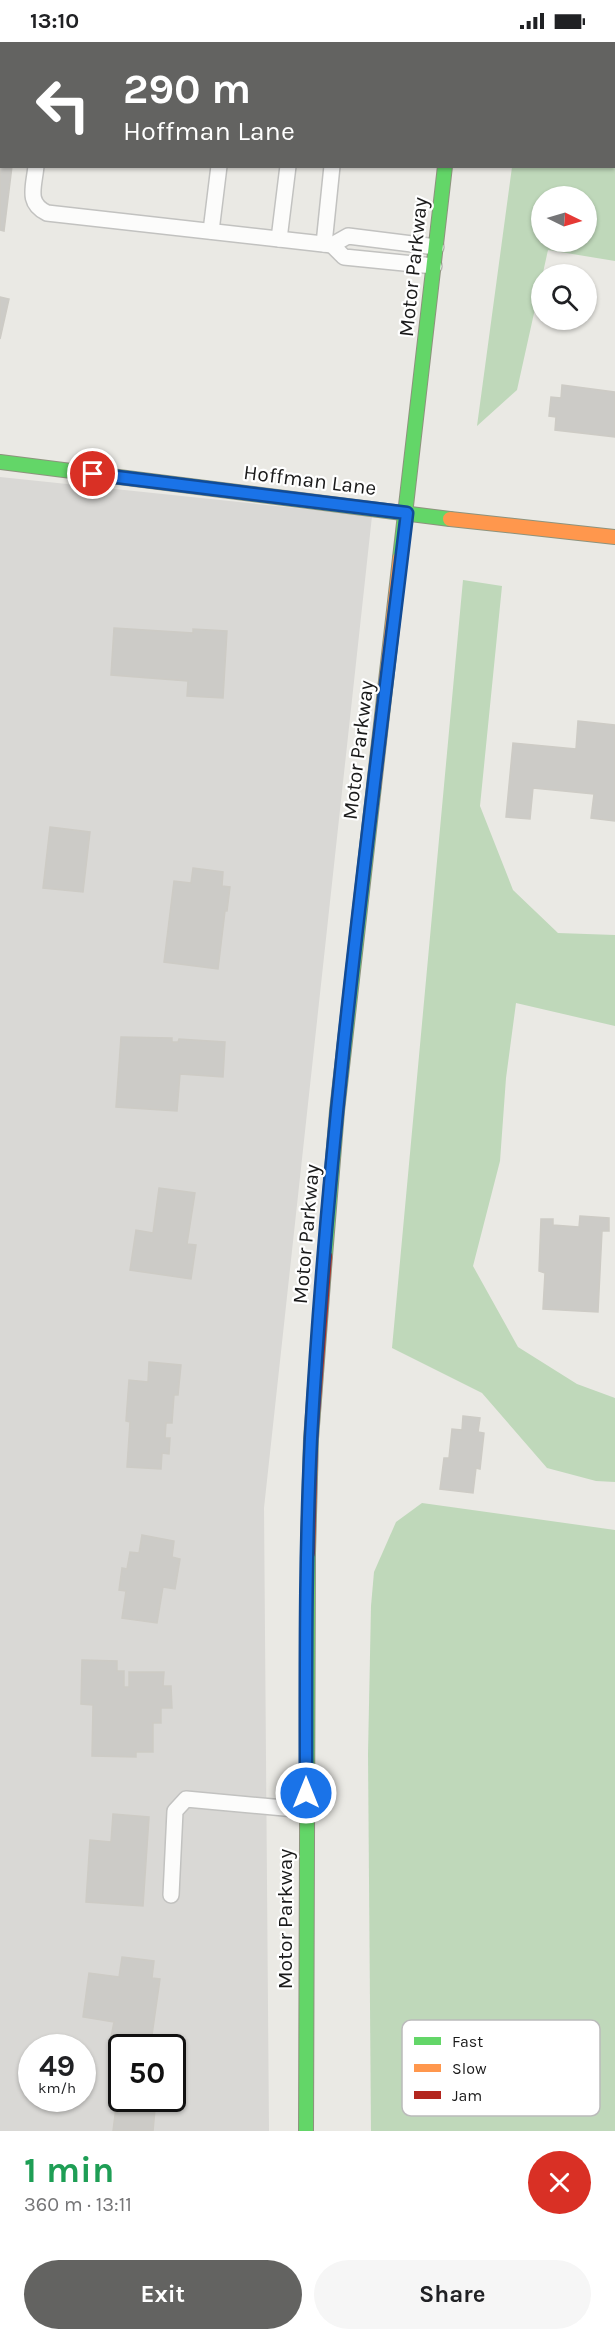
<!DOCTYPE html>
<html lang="en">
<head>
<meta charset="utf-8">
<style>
  body { margin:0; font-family:Karla,sans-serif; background:#f6f6f6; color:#202124; height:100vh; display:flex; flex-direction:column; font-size:22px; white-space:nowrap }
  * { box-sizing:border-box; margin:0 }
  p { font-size:20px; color:#757577 }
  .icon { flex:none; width:33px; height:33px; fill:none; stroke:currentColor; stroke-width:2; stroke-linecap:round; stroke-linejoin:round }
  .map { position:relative; height:2089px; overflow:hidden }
  .sheet { display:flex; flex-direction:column; background:#fff; flex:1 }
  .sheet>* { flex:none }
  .banner { position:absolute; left:0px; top:0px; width:615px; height:126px; box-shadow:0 2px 4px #0004; background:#636361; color:#fff; overflow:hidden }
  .needle { width:39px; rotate:95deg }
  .controls { position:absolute; left:531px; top:144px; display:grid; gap:12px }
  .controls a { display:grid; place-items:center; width:66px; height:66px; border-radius:50%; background:#fff; box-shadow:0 2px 4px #0004; font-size:30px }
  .speed { position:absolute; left:18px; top:1992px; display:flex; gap:12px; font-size:30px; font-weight:700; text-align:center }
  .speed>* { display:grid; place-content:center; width:78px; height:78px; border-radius:50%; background:#fff; box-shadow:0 2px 4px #0004; line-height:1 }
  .speed small { font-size:15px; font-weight:400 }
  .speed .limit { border:3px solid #111; border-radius:9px; background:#fff; color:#111 }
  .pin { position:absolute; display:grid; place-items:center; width:51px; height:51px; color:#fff; margin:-26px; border:3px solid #fff; border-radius:50%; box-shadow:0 2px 6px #0007 }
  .me { position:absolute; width:66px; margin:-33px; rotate:0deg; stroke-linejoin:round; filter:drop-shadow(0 0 4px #0008) }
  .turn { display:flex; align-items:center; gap:21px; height:126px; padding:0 24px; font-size:27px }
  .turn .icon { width:78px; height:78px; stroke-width:2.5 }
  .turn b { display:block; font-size:42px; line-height:51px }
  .round { display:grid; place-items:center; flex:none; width:63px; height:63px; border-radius:32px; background:#f6f6f6 }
  .headline { display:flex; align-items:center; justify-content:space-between; height:102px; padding:0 24px }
  h1 { font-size:36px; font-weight:700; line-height:45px; color:#1e9e55 }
  .primary-button { display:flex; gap:12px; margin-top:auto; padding:12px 24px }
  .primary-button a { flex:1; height:69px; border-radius:36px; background:#636361; color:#fff; font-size:24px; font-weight:700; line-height:69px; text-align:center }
  .primary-button a+a { background:#f6f6f6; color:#202124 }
  .status { display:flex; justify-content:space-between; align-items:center; height:42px; padding:0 30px; background:#fff; direction:ltr }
  .status svg { height:16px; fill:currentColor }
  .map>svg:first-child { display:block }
  .residential { fill:#d9d8d5; fill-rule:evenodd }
  .forest { fill:#bfd8ba; fill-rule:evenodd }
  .building { fill:#cccbc7; stroke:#cdcbc5; stroke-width:1.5 }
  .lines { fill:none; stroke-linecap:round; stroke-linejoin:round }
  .lane-casing { stroke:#c2c2c0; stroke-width:18 }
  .fast-casing { stroke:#8d937d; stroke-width:16 }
  .slow-casing { stroke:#8d937d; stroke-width:16 }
  .jam-casing { stroke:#8d937d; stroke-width:16 }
  .lane { stroke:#fcfcfb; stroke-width:15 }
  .fast { stroke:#63d668; stroke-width:14 }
  .slow { stroke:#ff974d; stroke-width:14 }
  .jam { stroke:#b3261e; stroke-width:14 }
  .route-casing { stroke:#114b97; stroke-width:15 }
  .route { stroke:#1a73e8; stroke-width:10 }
  .labels { text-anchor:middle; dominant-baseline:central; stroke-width:4.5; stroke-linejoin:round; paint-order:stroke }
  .street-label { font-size:21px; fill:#1b1b1b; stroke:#fff }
  .key { fill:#fff; stroke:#bbb; stroke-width:1.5 }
  .key-label { font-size:16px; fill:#1b1b1b }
</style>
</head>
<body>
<div class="status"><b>13:10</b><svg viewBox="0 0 49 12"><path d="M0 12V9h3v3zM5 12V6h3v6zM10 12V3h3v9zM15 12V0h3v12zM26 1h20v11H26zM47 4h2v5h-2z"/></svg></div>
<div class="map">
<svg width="615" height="2089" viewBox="0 0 615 2089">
  <rect width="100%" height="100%" fill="#eae9e4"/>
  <path class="residential" d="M0,435l372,39 -108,992 5,623h-269zM32,2006h50v50h-50zM122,2006h50v50h-50z"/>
  <g class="forest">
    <path d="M529,0h86v219l-67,-11 -31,140 -40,36 35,-259 102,-1v-122zM542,154h44v46h-44z"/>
    <polygon points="463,538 502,544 480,764 513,848 558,891 615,893 615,984 516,961 506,1036 500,1119 473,1224 518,1305 577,1342 615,1356 615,1440 596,1439 547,1426 482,1351 392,1306"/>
    <polygon points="422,1461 615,1488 615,2089 371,2089 368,1712 371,1564 374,1530 396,1480"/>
  </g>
  <g class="building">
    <polygon points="0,96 2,124 12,124 4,189 0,188"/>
    <polygon points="0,255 9,257 0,297"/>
    <polygon points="562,343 615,350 615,395 555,388 556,375 549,374 551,355 561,356"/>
    <polygon points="114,586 193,591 193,587 227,589 223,656 187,654 188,639 111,633"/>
    <polygon points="578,679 615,683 615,779 591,776 594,752 533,746 530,777 506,775 513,701 576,707"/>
    <polygon points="50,785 90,790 83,850 43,846"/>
    <polygon points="193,826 223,830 222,844 230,845 227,869 225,869 218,927 164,920 174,839 191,841"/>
    <polygon points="121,995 172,996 172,1000 178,1000 179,997 225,1000 223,1035 180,1032 177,1069 116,1065"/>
    <polygon points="159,1146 195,1151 187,1202 196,1203 191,1237 130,1228 136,1188 153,1191"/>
    <polygon points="580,1174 609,1176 609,1189 602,1189 598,1270 543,1267 545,1231 539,1229 541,1177 553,1177 553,1183 579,1185"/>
    <polygon points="149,1320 181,1323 178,1353 174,1353 172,1381 166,1381 165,1396 170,1396 169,1412 162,1411 161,1427 127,1425 130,1380 126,1379 129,1338 148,1340"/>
    <polygon points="463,1374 480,1376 478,1390 484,1391 480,1427 476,1426 473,1451 440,1447 444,1416 449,1416 452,1387 462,1388"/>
    <polygon points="142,1493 174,1499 172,1515 180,1517 175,1547 163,1545 157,1581 122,1576 126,1549 119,1548 122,1526 127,1527 130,1510 139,1511"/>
    <polygon points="82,1618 117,1619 117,1629 124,1629 124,1645 129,1645 129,1630 164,1630 163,1644 171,1644 172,1666 161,1666 161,1681 153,1681 153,1710 136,1710 136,1715 92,1714 93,1663 81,1662"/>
    <polygon points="113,1772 149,1775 143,1864 86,1860 90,1798 111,1800"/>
    <polygon points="122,1915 154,1919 152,1936 160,1937 151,2000 111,1995 114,1980 83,1975 89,1931 119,1935"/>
    <polygon points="118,2049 122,2050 122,2056 156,2056 153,2089 113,2089"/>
  </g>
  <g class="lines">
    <defs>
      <g id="lane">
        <polyline points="46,2 46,0"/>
        <polyline points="234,2 234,0"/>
        <polyline points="302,2 302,0"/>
        <polyline points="346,2 346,0"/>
        <path d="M36,124c-2,21 -10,37 11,47l285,32"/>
        <polyline points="211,189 219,124"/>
        <polyline points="279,197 288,124"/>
        <polyline points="324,202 332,124"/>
        <polyline points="434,224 344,215 332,203 348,194 436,205"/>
        <polyline points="171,1853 175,1769 186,1757 306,1768"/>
      </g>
      <g id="fast">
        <polyline points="459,0 459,2"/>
        <polyline points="0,420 450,477"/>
        <polyline points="400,516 445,124"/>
        <polyline points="325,1214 337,1069 374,744"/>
        <polyline points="306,2089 308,1511"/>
      </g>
      <g id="slow">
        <polyline points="450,477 615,495"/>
        <polyline points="374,744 400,516"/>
      </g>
      <polyline id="jam" points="308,1511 311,1397 325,1214"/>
    </defs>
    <use href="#lane" class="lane-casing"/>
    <use href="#fast" class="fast-casing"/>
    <use href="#slow" class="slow-casing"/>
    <use href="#jam" class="jam-casing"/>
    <use href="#lane" class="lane"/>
    <use href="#fast" class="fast"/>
    <use href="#slow" class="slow"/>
    <use href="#jam" class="jam"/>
  </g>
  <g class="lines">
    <defs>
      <path id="route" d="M93,432l314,39c-37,307 -79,616 -96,925 -6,118 -5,237 -5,355"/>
    </defs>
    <use href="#route" class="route-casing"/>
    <use href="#route" class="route"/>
  </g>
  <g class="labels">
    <g class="street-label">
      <text transform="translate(413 225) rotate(-84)">Motor Parkway</text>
      <text transform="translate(310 438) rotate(7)">Hoffman Lane</text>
      <text transform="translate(358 708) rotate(-83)">Motor Parkway</text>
      <text transform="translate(306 1192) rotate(-85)">Motor Parkway</text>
      <text transform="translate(285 1877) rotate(-90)">Motor Parkway</text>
    </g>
  </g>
  <rect x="402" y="1978" width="198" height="96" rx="9" class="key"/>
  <rect x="414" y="1995" width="27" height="8" fill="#63d668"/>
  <rect x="414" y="2022" width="27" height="8" fill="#ff974d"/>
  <rect x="414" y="2049" width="27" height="8" fill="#b3261e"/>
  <g class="key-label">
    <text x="452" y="2005">Fast</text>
    <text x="452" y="2032">Slow</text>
    <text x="452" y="2059">Jam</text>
  </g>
</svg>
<div class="controls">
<a><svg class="needle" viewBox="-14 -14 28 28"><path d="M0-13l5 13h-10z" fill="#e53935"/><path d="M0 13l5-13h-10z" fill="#757577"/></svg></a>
<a><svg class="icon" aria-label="search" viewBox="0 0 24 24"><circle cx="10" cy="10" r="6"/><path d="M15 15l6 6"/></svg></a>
</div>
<div class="speed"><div>49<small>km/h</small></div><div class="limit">50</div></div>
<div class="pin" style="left:93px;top:432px;background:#d93025"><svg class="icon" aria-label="arrive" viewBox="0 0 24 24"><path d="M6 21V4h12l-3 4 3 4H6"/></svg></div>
<svg class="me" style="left:306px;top:1751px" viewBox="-20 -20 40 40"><circle r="17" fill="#1a73e8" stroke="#fff" stroke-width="3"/><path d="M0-11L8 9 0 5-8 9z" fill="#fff"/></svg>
<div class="banner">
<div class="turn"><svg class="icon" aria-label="left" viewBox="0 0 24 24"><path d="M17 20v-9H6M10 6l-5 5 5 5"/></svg><div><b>290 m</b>Hoffman Lane</div></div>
</div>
</div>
<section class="sheet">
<div class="headline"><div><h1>1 min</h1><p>360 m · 13:11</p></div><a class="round" style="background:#d93025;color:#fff"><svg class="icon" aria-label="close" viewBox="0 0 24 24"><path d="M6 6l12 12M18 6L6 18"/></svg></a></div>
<div class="primary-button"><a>Exit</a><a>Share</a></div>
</section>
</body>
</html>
